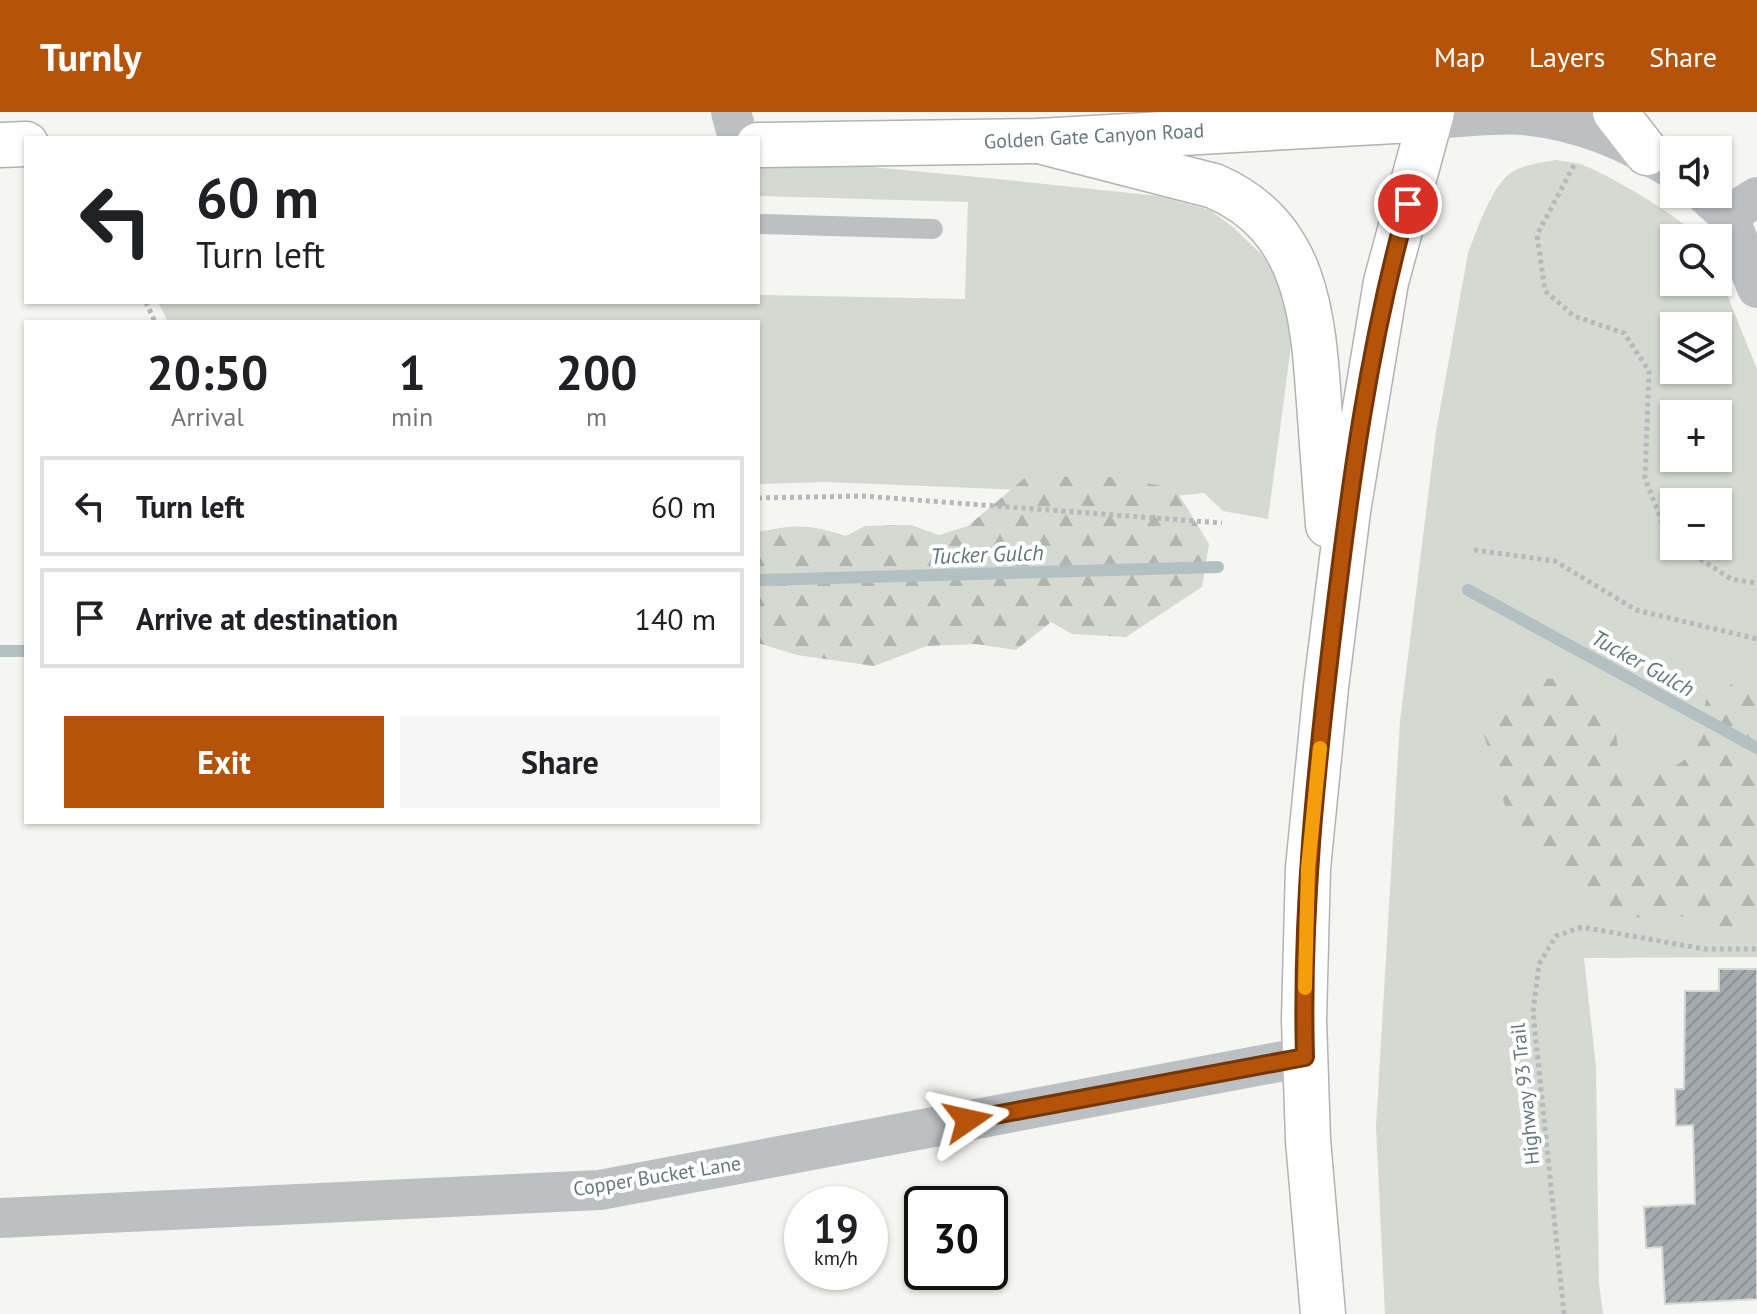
<!DOCTYPE html>
<html lang="en">
<head>
<meta charset="utf-8">
<style>
  body { margin:0; font-family:"PT Sans",sans-serif; background:#f6f6f6; color:#202124; height:100vh; display:flex; flex-direction:column; font-size:30px; white-space:nowrap }
  * { box-sizing:border-box; margin:0 }
  p { font-size:26px; color:#757577 }
  .icon { flex:none; width:44px; height:44px; fill:none; stroke:currentColor; stroke-width:2; stroke-linecap:round; stroke-linejoin:round }
  .map { position:relative; flex:1; overflow:hidden }
  .sheet { position:absolute; left:24px; top:208px; width:736px; height:504px; display:flex; flex-direction:column; background:#fff; border-radius:0px; box-shadow:0 2px 6px #0004 }
  .sheet>* { flex:none }
  .guide { position:absolute; left:24px; top:24px; width:736px; height:168px; border-radius:0px; box-shadow:0 2px 6px #0004; background:#fff; color:#202124; overflow:hidden }
  .buttons { position:absolute; left:1660px; top:24px; display:grid; gap:16px }
  .buttons a { display:grid; place-items:center; width:72px; height:72px; border-radius:0px; background:#fff; box-shadow:0 2px 6px #0004; font-size:40px }
  .speed { position:absolute; left:784px; top:1074px; display:flex; gap:16px; font-size:40px; font-weight:700; text-align:center }
  .speed>* { display:grid; place-content:center; width:104px; height:104px; border-radius:50%; background:#fff; box-shadow:0 2px 6px #0004; line-height:1 }
  .speed small { font-size:20px; font-weight:400 }
  .speed .limit { border:4px solid #111; border-radius:12px; background:#fff; color:#111 }
  .pin { position:absolute; display:grid; place-items:center; width:68px; height:68px; color:#fff; margin:-34px; border:4px solid #fff; border-radius:50%; box-shadow:0 2px 8px #0007 }
  .me { position:absolute; width:88px; margin:-44px; rotate:79deg; stroke-linejoin:round; filter:drop-shadow(0 0 6px #0008) }
  .turn { display:flex; align-items:center; gap:28px; height:168px; padding:0 40px; font-size:36px }
  .turn .icon { width:104px; height:104px; stroke-width:2.5 }
  .turn b { display:block; font-size:56px; line-height:68px }
  .eta { display:flex; justify-content:space-evenly; align-items:center; height:136px; text-align:center }
  .eta b { font-size:48px; font-weight:700; line-height:56px }
  .cta { display:flex; gap:16px; margin-top:auto; padding:16px 40px }
  .cta a { flex:1; height:92px; border-radius:0px; background:#b45309; color:#fff; font-size:32px; font-weight:700; line-height:92px; text-align:center }
  .cta a+a { background:#f6f6f6; color:#202124 }
  ul { padding:0; list-style:none }
  li { display:flex; align-items:center; gap:24px; height:100px; margin:0 16px 12px; padding:0 24px; border:4px solid #e0e0e0; border-radius:0px }
  li div { flex:1 }
  li b { display:block; font-size:30px }
  li em { font-style:normal }
  header { display:flex; align-items:center; gap:48px; box-sizing:border-box; height:112px; padding:0 40px; background:#b45309; color:#fff }
  header strong { font-size:38px }
  nav { display:flex; gap:44px; margin-inline-start:auto; font-size:28px }
  .map>svg:first-child { display:block }
  .green { fill:#d5d9d1; fill-rule:evenodd }
  .forest { fill:url(#forest-firs) }
  .lines { fill:none; stroke-linecap:round; stroke-linejoin:round }
  .stream { stroke:#b3c0c2; stroke-width:12 }
  .building { fill:url(#building-hatch); stroke:#d6d6d4; stroke-width:2 }
  .primary-casing { stroke:#aeb3b6; stroke-width:47 }
  .highway-casing { stroke:#b0b4b6; stroke-width:47 }
  .path { stroke:#b6b9bb; stroke-width:5; stroke-dasharray:4 4; stroke-linecap:butt }
  .lane { stroke:#bcc0c3; stroke-width:20 }
  .street { stroke:#bcc0c3; stroke-width:40 }
  .primary { stroke:#fff; stroke-width:44 }
  .highway { stroke:#fff; stroke-width:44 }
  .route-casing { stroke:#753606; stroke-width:20 }
  .route { stroke:#b45309; stroke-width:14 }
  .slow { stroke:#f59e0b; stroke-width:14 }
  .labels { text-anchor:middle; dominant-baseline:central; stroke-width:8; stroke-linejoin:round; paint-order:stroke }
  .street-label { font-size:20px; fill:#677780; stroke:#fff }
  .water-label { font-size:22px; font-style:italic; fill:#63787c; stroke:#fff }
</style>
</head>
<body>
<header>
<strong>Turnly</strong>
<nav><a>Map</a><a>Layers</a><a>Share</a></nav>
</header>
<div class="map">
<svg width="1757" height="1202" viewBox="0 0 1757 1202">
  <defs>
    <pattern id="forest-firs" width="22" height="20" patternUnits="userSpaceOnUse" patternTransform="scale(2)"><rect width="22" height="20" fill="#d5d9d1"/><path d="M5 1l3.5 6h-7zM16 11l3.5 6h-7z" fill="#b1b5af"/></pattern>
    <pattern id="building-hatch" width="6" height="6" patternUnits="userSpaceOnUse" patternTransform="scale(2)"><rect width="6" height="6" fill="#a4acb0"/><path d="M-1 1l2-2M0 6l6-6M5 7l2-2" fill="none" stroke="#899194"/></pattern>
  </defs>
  <rect width="100%" height="100%" fill="#f5f5f2"/>
  <g class="green">
    <path d="M1555,48c8,1 17,2 25,4 25,8 104,55 119,74h-25v44h44v-10l39,97v588l-173,1 12,109 3,217 4,30h-218l-9,-187 24,-406 36,-289 32,-179c9,-23 21,-59 38,-76 11,-12 34,-14 49,-17zM1674,214h44v44h-44zM1674,302h44v44h-44zM1674,390h44v44h-44z"/>
    <polygon points="758,54 861,54 998,67 1158,84 1210,98 1234,116 1262,143 1276,165 1286,197 1291,234 1268,407 1223,399 1204,381 1176,384 825,370 758,372 758,210 168,210 158,190 758,190 758,183 965,187 968,90 758,84"/>
  </g>
  <g class="forest">
    <path d="M1027,364l82,1 66,11 34,56 -7,43 -76,50 -54,-3 -21,-12 -35,28 -40,-6 -49,2 -53,20 -77,-11 -39,-12v-111c38,-8 51,-8 88,4l19,-10 46,-1 28,10 29,-9z"/>
    <path d="M1757,556v265l-28,4 -11,-4 -23,-17 -86,2 -25,-13 -15,-21 -4,-13 -21,-20 -16,-9 -23,-36 -26,-88 18,-1c1,-4 1,-8 3,-11 4,-6 28,-22 35,-24 31,-11 68,5 79,37 4,10 1,21 5,30 18,43 54,23 78,0l9,-49 26,-16 9,-14z"/>
  </g>
  <g class="lines">
    <g class="stream">
      <polyline points="758,468 1218,455"/>
      <polyline points="1468,478 1757,636"/>
      <polyline points="0,539 26,539"/>
    </g>
  </g>
  <polygon class="building" points="1719,857 1757,857 1757,1187 1665,1192 1662,1135 1646,1136 1644,1095 1695,1092 1693,1013 1676,1014 1675,977 1684,977 1685,879 1719,879"/>
  <g class="lines">
    <defs>
      <g id="primary">
        <polyline points="0,33 26,32"/>
        <polyline points="758,33 1039,29 1430,7"/>
      </g>
      <g id="highway">
        <polyline points="1615,0 1647,41"/>
        <path d="M1039,29l175,45c93,40 99,129 105,217 3,40 6,81 9,122"/>
        <polyline points="1323,1202 1308,1028 1304,907 1308,756 1326,575 1348,399 1386,170 1432,0"/>
      </g>
    </defs>
    <use href="#primary" class="primary-casing"/>
    <use href="#highway" class="highway-casing"/>
    <g class="path">
      <polyline points="1574,53 1537,123 1545,179 1574,204 1624,221 1649,259 1645,366 1668,426 1674,430"/>
      <polyline points="146,190 155,210"/>
      <polyline points="758,386 863,384 1222,411"/>
      <polyline points="1680,434 1731,467 1757,471"/>
      <polyline points="1474,438 1555,449 1636,498 1757,527"/>
      <polyline points="1564,1202 1533,900 1539,852 1556,824 1582,815 1704,837 1757,837"/>
    </g>
    <polyline class="lane" points="758,112 933,117"/>
    <g class="street">
      <polyline points="731,0 738,26"/>
      <path d="M1430,7c30,-1 63,-6 93,-4 54,5 106,26 151,55"/>
      <polyline points="1705,82 1728,103 1757,176"/>
      <polyline points="1728,103 1757,85"/>
      <polyline points="0,1106 600,1078 1305,945"/>
    </g>
    <use href="#primary" class="primary"/>
    <use href="#highway" class="highway"/>
  </g>
  <g class="lines">
    <defs>
      <path id="route" d="M968,1008l337,-63c-4,-144 11,-287 28,-429 17,-142 36,-286 75,-424"/>
    </defs>
    <use href="#route" class="route-casing"/>
    <use href="#route" class="route"/>
    <polyline class="slow" points="1305,876 1308,756 1320,636"/>
  </g>
  <g class="labels">
    <g class="street-label">
      <text transform="translate(1094 24) rotate(-3)">Golden Gate Canyon Road</text>
      <text transform="translate(1525 982) rotate(-96)">Highway 93 Trail</text>
      <text transform="translate(657 1064) rotate(-9)">Copper Bucket Lane</text>
    </g>
    <g class="water-label">
      <text transform="translate(987 442) rotate(-2)">Tucker Gulch</text>
      <text transform="translate(1643 551) rotate(29)">Tucker Gulch</text>
    </g>
  </g>
</svg>
<div class="buttons">
<a><svg class="icon" aria-label="sound" viewBox="0 0 24 24"><path d="M4 9h4l5-4v14l-5-4H4zM17 9q2 3 0 6"/></svg></a>
<a><svg class="icon" aria-label="search" viewBox="0 0 24 24"><circle cx="10" cy="10" r="6"/><path d="M15 15l6 6"/></svg></a>
<a><svg class="icon" aria-label="layers" viewBox="0 0 24 24"><path d="M12 4l9 5-9 5-9-5zM3 14l9 5 9-5"/></svg></a>
<a>+</a>
<a>−</a>
</div>
<div class="speed"><div>19<small>km/h</small></div><div class="limit">30</div></div>
<div class="pin" style="left:1408px;top:92px;background:#d93025"><svg class="icon" aria-label="arrive" viewBox="0 0 24 24"><path d="M6 21V4h12l-3 4 3 4H6"/></svg></div>
<svg class="me" style="left:968px;top:1008px" viewBox="-20 -20 40 40"><path d="M0-17L14 15 0 8-14 15z" fill="#b45309" stroke="#fff" stroke-width="4"/></svg>
<div class="guide">
<div class="turn"><svg class="icon" aria-label="left" viewBox="0 0 24 24"><path d="M17 20v-9H6M10 6l-5 5 5 5"/></svg><div><b>60 m</b>Turn left</div></div>
</div>
<section class="sheet">
<div class="eta">
<div><b>20:50</b><p>Arrival</p></div>
<div><b>1</b><p>min</p></div>
<div><b>200</b><p>m</p></div>
</div>
<ul>
<li><svg class="icon" aria-label="left" viewBox="0 0 24 24"><path d="M17 20v-9H6M10 6l-5 5 5 5"/></svg><div><b>Turn left</b></div><em>60 m</em></li>
<li><svg class="icon" aria-label="arrive" viewBox="0 0 24 24"><path d="M6 21V4h12l-3 4 3 4H6"/></svg><div><b>Arrive at destination</b></div><em>140 m</em></li>
</ul>
<div class="cta"><a>Exit</a><a>Share</a></div>
</section>
</div>
</body>
</html>
